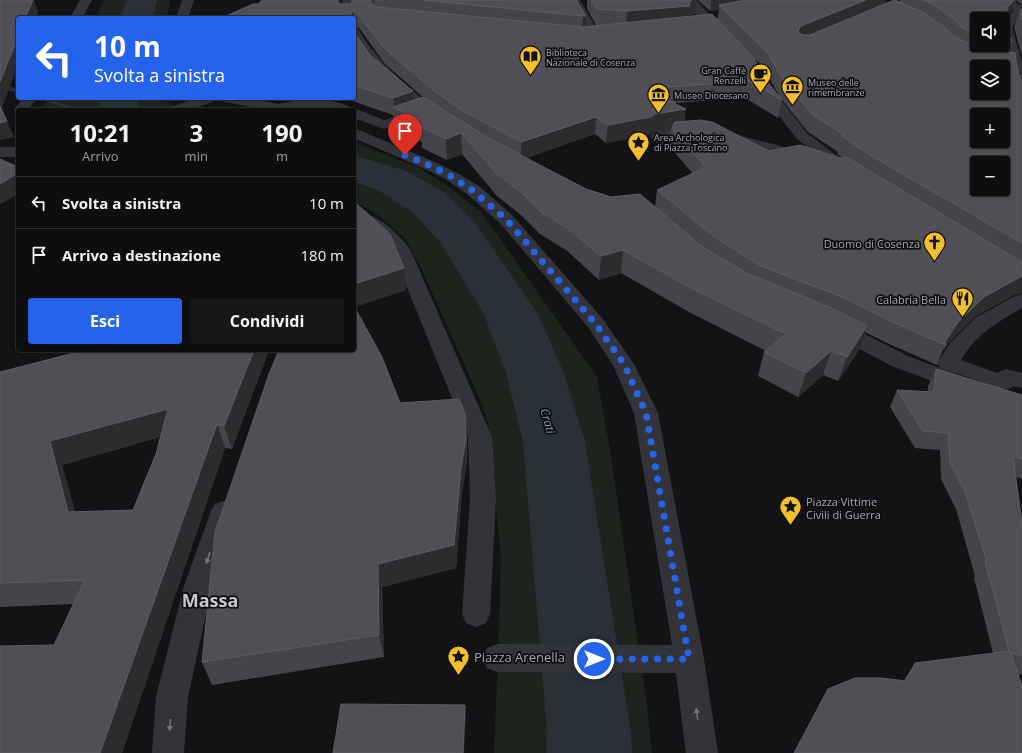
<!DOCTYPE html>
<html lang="it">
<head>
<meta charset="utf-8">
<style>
  body { margin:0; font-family:"Open Sans",sans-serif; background:#171718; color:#f1f3f6; height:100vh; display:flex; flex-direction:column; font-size:15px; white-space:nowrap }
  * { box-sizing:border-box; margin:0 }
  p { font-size:13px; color:#9b9c9e }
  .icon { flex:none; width:22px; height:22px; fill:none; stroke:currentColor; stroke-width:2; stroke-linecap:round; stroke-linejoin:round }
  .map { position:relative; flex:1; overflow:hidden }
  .sheet { position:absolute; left:16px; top:108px; width:340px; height:244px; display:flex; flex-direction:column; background:#0e0e0f; border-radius:4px; box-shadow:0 1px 3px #0004,0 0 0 1px #2e2e2f }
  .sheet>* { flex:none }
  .banner { position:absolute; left:16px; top:16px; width:340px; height:84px; border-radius:4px; box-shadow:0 1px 3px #0004,0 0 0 1px #2e2e2f; background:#2563eb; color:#fff; overflow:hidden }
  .fabs { position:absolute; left:970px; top:12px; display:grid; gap:8px }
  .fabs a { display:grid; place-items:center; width:40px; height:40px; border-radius:4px; background:#0e0e0f; box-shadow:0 1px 3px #0004,0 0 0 1px #2e2e2f; font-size:20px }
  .pin { position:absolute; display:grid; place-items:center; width:34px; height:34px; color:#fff; margin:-41px -17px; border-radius:50% 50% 50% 0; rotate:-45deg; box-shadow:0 0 4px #0007 }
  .pin .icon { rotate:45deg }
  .me { position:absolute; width:44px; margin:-22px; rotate:90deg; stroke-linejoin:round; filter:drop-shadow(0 0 3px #0008) }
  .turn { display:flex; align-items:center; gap:14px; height:84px; padding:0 12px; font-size:18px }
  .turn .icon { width:52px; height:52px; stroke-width:2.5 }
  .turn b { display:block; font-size:28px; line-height:34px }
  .eta { display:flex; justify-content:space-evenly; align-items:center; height:68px; text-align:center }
  .eta b { font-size:24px; font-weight:700; line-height:28px }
  .cta { display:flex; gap:8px; margin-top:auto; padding:8px 12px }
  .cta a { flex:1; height:46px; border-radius:4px; background:#2563eb; color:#fff; font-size:16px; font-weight:700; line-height:46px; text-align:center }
  .cta a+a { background:#171718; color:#f1f3f6 }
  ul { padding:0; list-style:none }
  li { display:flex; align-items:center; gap:12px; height:52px; padding:0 12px; border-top:1px solid #2e2e2f }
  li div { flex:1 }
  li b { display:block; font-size:15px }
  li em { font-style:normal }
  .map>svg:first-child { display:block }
  .green { fill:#1d241e }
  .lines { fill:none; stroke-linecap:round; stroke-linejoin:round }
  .stream { fill:#293038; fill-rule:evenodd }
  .river { fill:#293038; fill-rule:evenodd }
  .minor { fill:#333439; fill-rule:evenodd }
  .wall { fill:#444449; fill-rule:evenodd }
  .shaded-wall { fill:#2c2c2f }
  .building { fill:#4f4f55; stroke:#5c5d64; fill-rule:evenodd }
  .oneway { fill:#71747d }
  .route { stroke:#2563eb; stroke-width:7; stroke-dasharray:0 12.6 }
  .labels { text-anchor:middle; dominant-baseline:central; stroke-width:3.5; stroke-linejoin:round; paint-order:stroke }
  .far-poi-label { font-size:9px; fill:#a4a8b5; stroke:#0e0d0f; text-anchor:start }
  .poi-label { font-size:11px; fill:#a4a8b5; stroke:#0e0d0f; text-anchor:end }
  .water-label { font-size:12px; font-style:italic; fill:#7a92b0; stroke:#0e0d0f }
  .near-poi-label { font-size:13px; fill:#a4a8b5; stroke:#0e0d0f; text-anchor:start }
  .near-district-label { font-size:18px; font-weight:bold; fill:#c5c7d1; stroke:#0e0d0f }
</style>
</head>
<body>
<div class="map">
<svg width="1022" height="753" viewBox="0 0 1022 753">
  <rect width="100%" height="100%" fill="#131214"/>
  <g class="green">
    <polygon points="104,0 170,0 167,18 96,18"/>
    <polygon points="48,98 162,98 180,110 48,110 42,107"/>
    <polygon points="354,142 420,168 452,189 482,213 597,377 611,456 648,712 652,753 494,753 498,658 501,557 488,424 478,395 422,270 405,238 374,212 354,201"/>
  </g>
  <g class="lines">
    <g class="stream">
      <polygon points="0,84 18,89 18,93 0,88"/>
      <polygon points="36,98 46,98 81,110 71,110"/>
    </g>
    <g class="river">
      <polygon points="127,0 157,0 152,18 120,18"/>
      <polygon points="97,98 135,98 141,110 103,110"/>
      <polygon points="354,155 406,171 444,192 476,224 538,314 564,373 585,442 631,732 632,753 546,753 547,732 523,442 506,373 484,314 440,242 412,212 376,189 354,182"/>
    </g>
    <g class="minor">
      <polygon points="80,0 92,0 82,18 70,18"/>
      <polygon points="182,0 194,0 188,18 176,18"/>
      <polygon points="342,0 354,0 353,18 341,18"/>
      <polygon points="568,0 580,0 595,26 621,28 623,31 621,34 617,35 587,32"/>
      <polygon points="684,0 696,0 728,34 730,37 728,40 720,40"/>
      <polygon points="1005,0 1017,0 1016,3 1022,6 1022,15 1012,27 1022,62 1022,99 1017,98 1012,87 1010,68 1003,39 1003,23 1013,11 1004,4"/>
      <path d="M354,28l4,1 9,14 18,22 23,22 35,28 2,3 -2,3c-8,2 -11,-1 -17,-5l-42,13 -30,-11v-8h-22l-19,-3 -19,3h-29l-44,-9 -2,-3h29l31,6 27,-6h14l20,5 10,4 2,2 7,1 25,10 33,-11c-19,-16 -51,-42 -62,-65 -2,-4 -1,-11 -1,-16z"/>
      <polygon points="764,80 769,81 778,96 807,133 853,168 855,171 853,174 847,176 841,174 797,139 767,101 757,84 759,81"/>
      <polygon points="23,98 37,98 28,110 18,110 18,114 16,113 14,110"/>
      <polygon points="196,98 217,98 215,101 190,110 169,110 171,107"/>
      <path d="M698,126l76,18 38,12 2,3 -2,3 -6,2 -41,-13 -67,-15 -29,3 2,2 -3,3c-8,2 -13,-1 -18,-8l3,-3 5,-2z"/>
      <polygon points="354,128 435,162 457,173 479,186 512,215 602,318 634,364 658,413 704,659 718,753 686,753 676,673 498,672 487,668 483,658 487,648 498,644 672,645 634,413 613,365 588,327 500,223 467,194 445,179 423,168 354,138"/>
      <rect x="0" y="147" width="18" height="10"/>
      <path d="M354,211c24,3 43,20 57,40l81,186 4,62 -6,115 -4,9 -10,4 -10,-4 -4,-9 8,-115 -2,-62 -75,-184 -25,-26 -14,-6z"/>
      <path d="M1022,294v14c-24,14 -47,27 -61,52l36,13 9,-4 16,4v15l-9,-2 -1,2 -8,2 -64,-22 -3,-5 13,-20 25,-25 40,-22z"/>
      <polygon points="836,322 843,323 908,356 969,379 972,384 969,389 961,392 892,366 829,333 826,328 829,323"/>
      <polygon points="224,501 233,504 237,511 212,586 188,697 184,753 152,753 156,697 184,586 211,511 215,504"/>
    </g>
  </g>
  <g class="wall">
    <path d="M352,0h224l10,16v11l16,-2h-6l-9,-16v-9h110l-2,14 -6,1v1l28,4 2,-10 -9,1 -12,-11h188l-2,4 15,-2 1,-2h115l-4,11 -4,5v8l5,18 -4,10 9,15 3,11 2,2v213l-8,2 -40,22 -25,25 -7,10 -5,13 -50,-22 -22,-11 -6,18 -21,31 -15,-6 -25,22 -40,-21 6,-24 2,-1 -77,-39 -68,-39 -22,7 -33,-30 -26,-16 -19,-19 -24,-19 -35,-42 -15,6 -25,-12v-6l-27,-15 -2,-12 -49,-17h10v-66l17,24 42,35v9l11,-2 -39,-34 -26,-36 -5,-1v-9h-132l119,-14h11zM977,19h26v26h-26zM723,26l41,42 15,28 29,36 30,20 -1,2 6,4 -74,-7 -85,-30 -9,-18 70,-5 33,20 4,-18zM671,129l-2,16 2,3 22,26 -36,16 -2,17 -44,-10 -25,-8 -60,-31 69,-24 11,9 43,-8 4,-3z"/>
    <polygon points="1017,0 1022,0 1022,5 1018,2"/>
    <polygon points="1022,9 1022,57 1014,27 1020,12"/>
    <polygon points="354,202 406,290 354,307 400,403 467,437 467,462 462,493 456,568 382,587 384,657 212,685 202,662"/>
    <path d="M86,350h183l-37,99 -7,-1 -103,305h-122l54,-108 19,-41 -73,3v-235zM160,437l-4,17 -23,56 -58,2 -13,-47z"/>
    <polygon points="936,369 1022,395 1022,479 1016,477 1022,524 1022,675 1018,674 904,680 915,663 993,653 974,578 975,576 956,509 941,479 940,450 915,448 890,407 897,390 928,392 928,386"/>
  </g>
  <g class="shaded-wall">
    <polygon points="33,0 34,0 38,12 36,18 25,18"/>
    <polygon points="338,0 341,0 340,18 338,4"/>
    <polygon points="372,0 374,0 375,14 370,2"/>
    <polygon points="691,0 697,0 695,14 689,15 688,21 626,26 627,11 689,4"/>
    <polygon points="711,0 762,0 719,5 719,10 710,11"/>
    <polygon points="866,0 886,0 884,6 797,42 798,31 801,26"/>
    <polygon points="1014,0 1015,0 1011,11 1003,21 1007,8"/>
    <polygon points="353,11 353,18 351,18 351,13"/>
    <polygon points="583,16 586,16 586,31 582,31"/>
    <polygon points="18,37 18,65 1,110 0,108 0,82"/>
    <polygon points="413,91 414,108 394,107 393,98"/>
    <polygon points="686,109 684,127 672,127 671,129 653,132 649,135 606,143 608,125 655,114"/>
    <polygon points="596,117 595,134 521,160 521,142"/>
    <polygon points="7,121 14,137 0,140 0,123"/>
    <polygon points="461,133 462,154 447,160 446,139"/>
    <polygon points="18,173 18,194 1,204 0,202 0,184"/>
    <polygon points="623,250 621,273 599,280 601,256"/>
    <polygon points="404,268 406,290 354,307 354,284"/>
    <polygon points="1022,276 1022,293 1014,295 974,317 949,342 942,352 946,345 945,342 958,322 984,297"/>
    <polygon points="867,326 859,350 838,381 847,357"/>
    <polygon points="254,350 269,350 232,449 224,426"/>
    <polygon points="831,351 823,375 798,397 806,373"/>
    <polygon points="168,409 177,432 62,465 81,536 68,512 50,441"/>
    <polygon points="465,414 467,462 462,493 456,568 382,587 384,657 379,635 378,564"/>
    <polygon points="217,424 225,448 122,753 100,753"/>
    <polygon points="465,705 466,712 464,753 463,753"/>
  </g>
  <g class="building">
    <polygon points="0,0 33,0 25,18 18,18 18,37 0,82"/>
    <polygon points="263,0 338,0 338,4 352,4 352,0 372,0 370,2 377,7 583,27 712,14 754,58 767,82 782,100 748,81 645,89 686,109 655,114 651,117 608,125 596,117 521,142 461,110 432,89 384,48 357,13 353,11 351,13 351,18 222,18 253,4 258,4 261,1"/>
    <polygon points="423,0 576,0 586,16 583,16"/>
    <polygon points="591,0 692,0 691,0 689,4 690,6 627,11 597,9"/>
    <path d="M746,0h120l-65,26 -3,5 4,4h8l84,-35h1l29,13 20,14 9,9 19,9 43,8 2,14 3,11 2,2v163l-154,-89 -26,-18 2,-1 -32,-21 -29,-35 -16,-27 -48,-47zM977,67h26v26h-26zM977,115h26v26h-26zM977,163h26v26h-26z"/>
    <polygon points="923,0 1014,0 1007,8 1007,24 1012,42 1003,40 1003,19 977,19 977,35 962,28 954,19 934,5"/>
    <polygon points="1022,9 1022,20 1020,12"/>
    <polygon points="354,32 371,56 413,91 393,98 354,85"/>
    <polygon points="423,97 488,138 586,189 611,197 640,194 701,246 746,273 831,308 867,326 847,357 831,351 806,373 764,352 786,334 693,289 623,250 601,256 567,228 541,212 522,193 497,174 461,133 446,139 421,127 423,122 393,107"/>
    <polygon points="0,106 7,121 0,123"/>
    <polygon points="701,120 712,122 769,151 800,145 841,158 846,157 1022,262 1022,276 984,297 958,322 945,342 946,345 895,323 845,298 761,266 717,239 657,190 706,167 673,130 672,127 675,122"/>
    <polygon points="0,159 18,167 18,173 0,184"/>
    <polygon points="354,202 357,204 390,234 404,268 354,284"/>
    <polygon points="354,306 382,357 400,403 459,399 465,414 466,438 461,469 454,545 378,564 379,635 202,662 215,532 269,374 279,350 354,350"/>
    <path d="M86,350h168l-30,76 -7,-2 -117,329h-100v-107l54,-1 31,-65 -85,3v-211zM168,409l-12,45 -23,56 -65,2 -18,-71z"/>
    <polygon points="936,369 1022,395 1022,459 1013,456 1022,524 1022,656 1011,653 1010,651 1009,651 985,561 987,562 965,492 950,462 948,433 923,431 897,390 934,392"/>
    <polygon points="1010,651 1022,686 1022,753 794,753 828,689 855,678 882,678 906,681 915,663"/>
    <polygon points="341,704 465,705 463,753 333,753"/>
  </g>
  <defs><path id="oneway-solid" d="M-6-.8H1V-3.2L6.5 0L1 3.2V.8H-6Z"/></defs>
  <g class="oneway">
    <use href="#oneway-solid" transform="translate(208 558) rotate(109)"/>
    <use href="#oneway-solid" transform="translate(697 714) rotate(-98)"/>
    <use href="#oneway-solid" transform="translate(170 725) rotate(95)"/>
  </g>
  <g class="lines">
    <polyline class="route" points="405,155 429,165 451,176 472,190 506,219 595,323 624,364 646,413 689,659 594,659"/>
  </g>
  <defs>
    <symbol id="library-pin" viewBox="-11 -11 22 30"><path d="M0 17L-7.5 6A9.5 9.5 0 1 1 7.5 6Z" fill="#f2c02d" stroke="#0e0d0f"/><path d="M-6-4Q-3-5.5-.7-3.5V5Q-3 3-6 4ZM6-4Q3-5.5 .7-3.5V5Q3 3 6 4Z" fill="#111"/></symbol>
    <symbol id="cafe-pin" viewBox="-11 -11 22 30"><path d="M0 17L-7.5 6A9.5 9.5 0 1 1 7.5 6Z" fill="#f2c02d" stroke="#0e0d0f"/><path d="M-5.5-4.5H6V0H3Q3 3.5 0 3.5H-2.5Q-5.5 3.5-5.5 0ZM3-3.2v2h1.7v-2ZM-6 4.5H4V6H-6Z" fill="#111"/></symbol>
    <symbol id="museum-pin" viewBox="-11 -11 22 30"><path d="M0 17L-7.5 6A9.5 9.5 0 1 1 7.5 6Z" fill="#f2c02d" stroke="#0e0d0f"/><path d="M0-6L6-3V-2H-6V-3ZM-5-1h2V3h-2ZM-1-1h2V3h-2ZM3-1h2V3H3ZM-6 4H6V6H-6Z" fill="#111"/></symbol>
    <symbol id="sight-pin" viewBox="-11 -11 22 30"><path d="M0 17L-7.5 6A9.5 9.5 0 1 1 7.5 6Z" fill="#f2c02d" stroke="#0e0d0f"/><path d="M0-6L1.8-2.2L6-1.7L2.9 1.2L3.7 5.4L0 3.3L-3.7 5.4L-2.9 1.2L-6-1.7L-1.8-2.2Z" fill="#111"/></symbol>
    <symbol id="church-pin" viewBox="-11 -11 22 30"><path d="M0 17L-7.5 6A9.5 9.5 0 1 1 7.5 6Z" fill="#f2c02d" stroke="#0e0d0f"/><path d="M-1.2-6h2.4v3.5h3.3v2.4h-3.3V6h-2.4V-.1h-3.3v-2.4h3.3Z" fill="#111"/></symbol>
    <symbol id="restaurant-pin" viewBox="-11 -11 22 30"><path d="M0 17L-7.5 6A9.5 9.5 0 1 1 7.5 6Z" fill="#f2c02d" stroke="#0e0d0f"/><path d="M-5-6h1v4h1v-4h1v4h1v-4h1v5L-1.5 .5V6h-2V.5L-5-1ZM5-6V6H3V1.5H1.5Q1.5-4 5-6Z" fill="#111"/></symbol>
  </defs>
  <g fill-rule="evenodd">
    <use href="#library-pin" x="518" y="44" width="25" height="34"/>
    <use href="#cafe-pin" x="748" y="62" width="25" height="34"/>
    <use href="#museum-pin" x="780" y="74" width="25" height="34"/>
    <use href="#museum-pin" x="646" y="82" width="25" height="34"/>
    <use href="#sight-pin" x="626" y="130" width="25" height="34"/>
    <use href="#church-pin" x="922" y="230" width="25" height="34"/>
    <use href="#restaurant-pin" x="950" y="286" width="25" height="34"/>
    <use href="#sight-pin" x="778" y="494" width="25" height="34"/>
    <use href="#sight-pin" x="446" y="644" width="25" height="34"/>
  </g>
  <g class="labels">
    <g class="far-poi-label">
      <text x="546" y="52">Biblioteca<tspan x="546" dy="10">Nazionale di Cosenza</tspan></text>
      <text x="746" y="70" text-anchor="end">Gran Caffè<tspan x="746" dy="10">Renzelli</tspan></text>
      <text x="808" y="82">Museo delle<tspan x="808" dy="10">rimembranze</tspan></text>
      <text x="674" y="95">Museo Diocesano</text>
      <text x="654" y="137">Area Archologica<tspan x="654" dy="10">di Piazza Toscano</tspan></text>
    </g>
    <g class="poi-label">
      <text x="920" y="243">Duomo di Cosenza</text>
      <text x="946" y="299">Calabria Bella</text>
      <text x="806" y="501" text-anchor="start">Piazza Vittime<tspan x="806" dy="13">Civili di Guerra</tspan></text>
    </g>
    <g class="water-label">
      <text transform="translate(548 421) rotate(75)">Crati</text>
    </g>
    <g class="near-poi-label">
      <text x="474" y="657">Piazza Arenella</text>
    </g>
    <g class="near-district-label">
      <text x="210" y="600">Massa</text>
    </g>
  </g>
</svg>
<div class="fabs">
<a><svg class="icon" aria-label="sound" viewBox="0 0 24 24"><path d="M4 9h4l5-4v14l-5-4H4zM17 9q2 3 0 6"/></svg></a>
<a><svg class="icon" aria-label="layers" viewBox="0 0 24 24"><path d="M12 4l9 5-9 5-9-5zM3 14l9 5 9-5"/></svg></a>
<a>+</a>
<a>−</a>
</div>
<div class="pin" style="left:405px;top:155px;background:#d93025"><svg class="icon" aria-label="arrive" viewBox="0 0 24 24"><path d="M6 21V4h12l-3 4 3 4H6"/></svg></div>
<svg class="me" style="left:594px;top:659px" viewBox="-20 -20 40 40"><circle r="17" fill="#2563eb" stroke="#fff" stroke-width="3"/><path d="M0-11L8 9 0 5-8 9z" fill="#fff"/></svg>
<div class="banner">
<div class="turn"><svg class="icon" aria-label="left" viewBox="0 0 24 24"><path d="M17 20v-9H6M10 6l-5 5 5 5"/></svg><div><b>10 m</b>Svolta a sinistra</div></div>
</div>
<section class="sheet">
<div class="eta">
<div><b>10:21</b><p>Arrivo</p></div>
<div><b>3</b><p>min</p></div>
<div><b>190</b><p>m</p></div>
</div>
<ul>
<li><svg class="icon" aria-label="left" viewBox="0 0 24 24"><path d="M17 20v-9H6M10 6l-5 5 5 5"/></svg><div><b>Svolta a sinistra</b></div><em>10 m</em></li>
<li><svg class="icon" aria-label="arrive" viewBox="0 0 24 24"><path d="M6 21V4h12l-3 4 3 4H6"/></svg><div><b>Arrivo a destinazione</b></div><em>180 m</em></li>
</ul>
<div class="cta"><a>Esci</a><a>Condividi</a></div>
</section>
</div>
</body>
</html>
